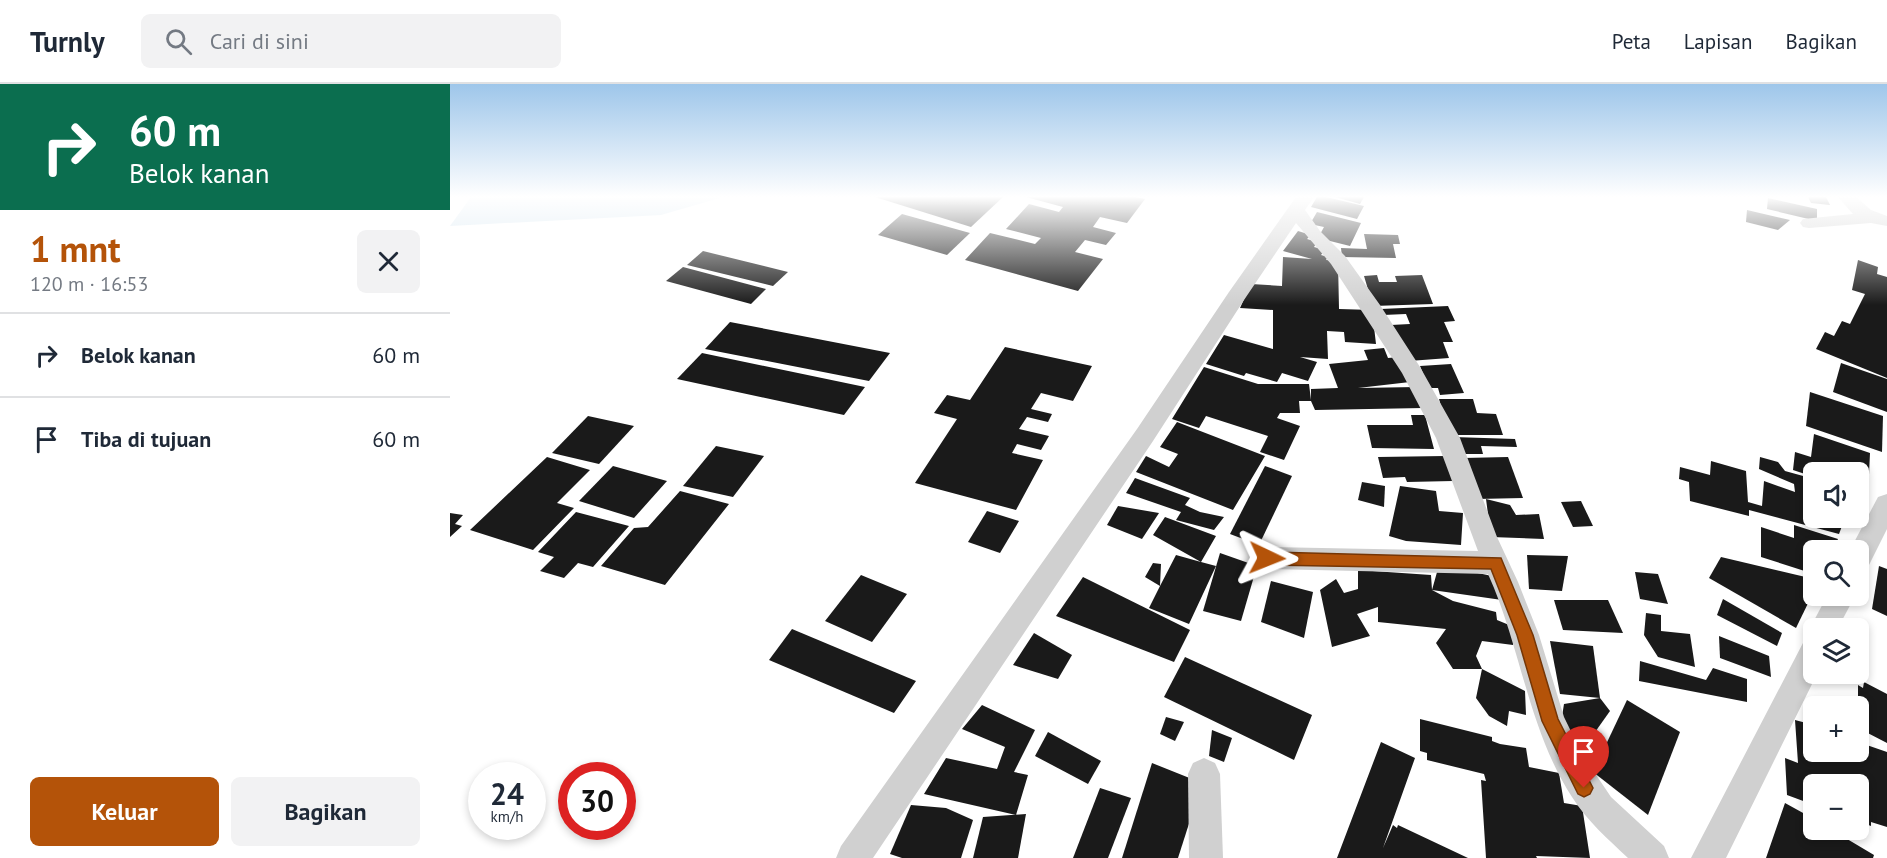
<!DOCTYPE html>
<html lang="id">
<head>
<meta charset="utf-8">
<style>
  body { margin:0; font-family:"PT Sans",sans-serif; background:#f2f2f3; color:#1f2937; height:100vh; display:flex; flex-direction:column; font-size:22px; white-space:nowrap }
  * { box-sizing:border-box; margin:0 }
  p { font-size:20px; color:#747a83 }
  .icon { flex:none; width:33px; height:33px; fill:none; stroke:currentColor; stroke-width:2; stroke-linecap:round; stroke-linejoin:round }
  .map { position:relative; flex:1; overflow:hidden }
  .sheet { display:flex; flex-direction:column; background:#fff; width:450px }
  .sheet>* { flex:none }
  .banner { background:#0b6e4f; color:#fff; overflow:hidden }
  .fabs { position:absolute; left:1353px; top:378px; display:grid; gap:12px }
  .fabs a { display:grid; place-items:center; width:66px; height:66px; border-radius:9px; background:#fff; box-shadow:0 3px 9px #0003; font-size:30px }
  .speed { position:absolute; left:18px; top:678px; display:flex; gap:12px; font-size:30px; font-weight:700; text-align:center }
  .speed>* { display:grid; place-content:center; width:78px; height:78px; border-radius:50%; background:#fff; box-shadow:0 3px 9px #0003; line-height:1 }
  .speed small { font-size:15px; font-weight:400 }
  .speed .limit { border:9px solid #d22; background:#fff; color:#111 }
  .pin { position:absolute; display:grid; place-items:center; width:51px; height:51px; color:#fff; margin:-62px -26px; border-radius:50% 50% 50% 0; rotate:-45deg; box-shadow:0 0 6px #0007 }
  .pin .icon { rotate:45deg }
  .me { position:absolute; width:66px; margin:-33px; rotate:92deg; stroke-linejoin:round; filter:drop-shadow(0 0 4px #0008) }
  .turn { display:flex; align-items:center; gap:21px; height:126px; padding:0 30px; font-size:27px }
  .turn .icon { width:78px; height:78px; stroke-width:2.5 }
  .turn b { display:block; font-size:42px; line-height:51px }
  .round { display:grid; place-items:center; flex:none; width:63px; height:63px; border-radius:9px; background:#f2f2f3 }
  .summary { display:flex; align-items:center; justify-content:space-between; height:102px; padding:0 30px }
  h1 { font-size:36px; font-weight:800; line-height:45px; color:#b45309 }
  .action { display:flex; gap:12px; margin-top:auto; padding:12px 30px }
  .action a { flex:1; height:69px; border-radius:9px; background:#b45309; color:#fff; font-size:24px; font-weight:800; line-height:69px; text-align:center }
  .action a+a { background:#f2f2f3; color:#1f2937 }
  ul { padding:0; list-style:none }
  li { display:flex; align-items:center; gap:18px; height:84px; padding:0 30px; border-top:2px solid #e0e1e3 }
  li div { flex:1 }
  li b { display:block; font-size:22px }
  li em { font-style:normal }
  header { display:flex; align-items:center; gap:36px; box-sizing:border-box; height:84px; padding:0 30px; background:#fff; border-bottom:2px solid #e0e1e3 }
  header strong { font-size:28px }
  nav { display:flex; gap:33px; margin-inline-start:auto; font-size:21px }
  .search { width:420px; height:54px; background:#f2f2f3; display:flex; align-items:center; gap:15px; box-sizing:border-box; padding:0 21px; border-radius:9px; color:#747a83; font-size:22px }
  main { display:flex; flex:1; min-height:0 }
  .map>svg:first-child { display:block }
  .water { fill:#cfe2ee }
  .building { fill:#1a1a1a }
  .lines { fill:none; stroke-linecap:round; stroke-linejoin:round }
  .minor { fill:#d0d0d0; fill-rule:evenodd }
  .route { fill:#b45309; stroke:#753606; stroke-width:1.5 }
</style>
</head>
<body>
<header>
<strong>Turnly</strong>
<div class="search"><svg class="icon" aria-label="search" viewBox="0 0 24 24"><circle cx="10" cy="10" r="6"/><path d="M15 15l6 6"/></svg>Cari di sini</div>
<nav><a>Peta</a><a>Lapisan</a><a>Bagikan</a></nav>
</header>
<main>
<section class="sheet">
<div class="banner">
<div class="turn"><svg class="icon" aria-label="right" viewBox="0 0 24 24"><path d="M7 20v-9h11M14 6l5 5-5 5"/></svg><div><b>60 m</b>Belok kanan</div></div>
</div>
<div class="summary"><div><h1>1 mnt</h1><p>120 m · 16:53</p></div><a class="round"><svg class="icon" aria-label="close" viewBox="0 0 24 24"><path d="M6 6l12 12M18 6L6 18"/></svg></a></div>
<ul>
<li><svg class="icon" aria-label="right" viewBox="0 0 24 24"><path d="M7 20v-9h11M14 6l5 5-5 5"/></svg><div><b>Belok kanan</b></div><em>60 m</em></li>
<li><svg class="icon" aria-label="arrive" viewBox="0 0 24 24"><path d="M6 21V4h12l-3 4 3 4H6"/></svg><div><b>Tiba di tujuan</b></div><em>60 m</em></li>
</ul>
<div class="action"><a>Keluar</a><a>Bagikan</a></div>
</section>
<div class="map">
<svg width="1437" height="774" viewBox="0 0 1437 774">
  <rect width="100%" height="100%" fill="#fff"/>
  <polygon class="water" points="21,113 273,113 211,131 0,142"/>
  <g class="building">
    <polygon points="425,113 553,113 521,143"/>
    <polygon points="576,113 686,113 695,115 677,139 650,133 643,143 666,149 656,161 635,156 625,168 653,175 628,207 515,176 540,149 585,160 591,154 556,145 579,120 609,128 613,123"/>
    <polygon points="867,113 876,113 914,122 907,135 861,123"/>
    <polygon points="885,113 914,113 910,120"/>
    <polygon points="1358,113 1376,113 1380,121 1361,119"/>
    <polygon points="1318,114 1367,125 1367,137 1317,125"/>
    <polygon points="1297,126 1340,136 1328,146 1296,138"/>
    <polygon points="867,128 911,139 900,162 868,154 874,143 860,140"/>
    <polygon points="452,130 520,149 497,171 428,151"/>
    <polygon points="848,147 861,151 857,155 867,158 864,163 875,166 871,171 878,173 876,176 888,177 889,225 922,226 926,260 895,258 894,248 877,247 878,275 850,273 867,278 858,297 832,289 827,298 796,289 794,292 756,280 774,251 823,265 823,226 790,224 801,200 832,202 833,173 862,175 833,167"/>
    <polygon points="914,150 948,151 950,160 943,160 946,174 892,173 891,164 917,165"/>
    <polygon points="253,167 338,188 323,202 237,181"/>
    <polygon points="1408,176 1428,183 1427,190 1437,193 1437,294 1366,265 1375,248 1384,252 1392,237 1400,240 1415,210 1402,206"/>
    <polygon points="233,183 316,205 301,220 216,197"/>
    <polygon points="927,191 929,198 947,198 945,192 972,191 983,220 923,222 914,192"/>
    <polygon points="998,222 1005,237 994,238 1003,258 993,258 999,274 959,277 941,241 960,240 956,230 933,231 931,225"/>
    <polygon points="280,238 440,269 419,297 255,265"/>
    <polygon points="555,263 642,282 623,317 591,309 581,325 602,330 598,338 577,333 569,345 599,352 591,366 567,360 562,369 593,376 566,426 465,399 507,335 484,329 497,311 520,316"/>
    <polygon points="934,264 938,274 949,273 960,298 908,304 967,303 973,324 865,326 861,317 849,317 850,329 830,329 827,334 850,342 834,376 810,368 818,352 756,332 749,344 722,335 754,283 808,300 859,300 861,316 861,305 888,304 879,280 918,276 914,266"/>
    <polygon points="252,269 415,303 394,331 227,295"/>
    <polygon points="1391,279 1437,295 1437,328 1383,308"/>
    <polygon points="1001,280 1014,309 990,311 988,304 979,304 970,282"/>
    <polygon points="1360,308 1433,332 1432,368 1356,342"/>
    <polygon points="989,315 1023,315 1027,329 1046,330 1053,351 999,351"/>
    <polygon points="961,331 975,331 984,365 922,364 917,341 963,341"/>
    <polygon points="138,332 184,342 149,380 102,369"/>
    <polygon points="727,338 815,372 783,426 686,388 696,372 719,383 728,370 710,363"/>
    <polygon points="1364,350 1420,369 1418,412 1408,409 1408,388 1364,388 1364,393 1343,386 1345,368 1361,373"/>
    <polygon points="1003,353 1065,355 1067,363 1031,362 1033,370 1007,370"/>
    <polygon points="266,362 314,372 283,413 233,402"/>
    <polygon points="995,372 1003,397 957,398 955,393 933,394 928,373"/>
    <polygon points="97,373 140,386 107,419 124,424 83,466 20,446"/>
    <polygon points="1058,373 1073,414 1027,415 1013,374"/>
    <polygon points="1310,373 1328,378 1335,387 1364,395 1364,434 1395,434 1389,450 1299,426 1299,432 1240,417 1239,398 1229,395 1230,383 1260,391 1261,377 1296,387 1298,418 1312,422 1314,397 1345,408 1344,400 1309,385"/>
    <polygon points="163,382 217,397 184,434 129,417"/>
    <polygon points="815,382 842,392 809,461 780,450"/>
    <polygon points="685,394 740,414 735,421 750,428 774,433 764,446 726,436 731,428 676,409"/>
    <polygon points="912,398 935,402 934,423 908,416"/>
    <polygon points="950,402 986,407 989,427 1013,429 1011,461 956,457 939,452"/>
    <polygon points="230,407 279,420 215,501 151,482 184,444 198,443"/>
    <polygon points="1036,415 1060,421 1066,431 1089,430 1094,455 1041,453"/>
    <polygon points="1131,417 1143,442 1123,443 1111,418"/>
    <polygon points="668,422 709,429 692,455 657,441"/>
    <polygon points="537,427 569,437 550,469 518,458"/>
    <polygon points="126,428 179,442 143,483 128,479 114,494 90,487 104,473 88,468"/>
    <polygon points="0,429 13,431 5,440 12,442 0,453"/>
    <polygon points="715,433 766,452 751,478 766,482 739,540 699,524 710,502 695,493 703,479 711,480 710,502 726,471 751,478 703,451"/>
    <polygon points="1344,441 1388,455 1383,466 1364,466 1364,490 1311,473 1311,443 1344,454"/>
    <polygon points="770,469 807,482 791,537 753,527"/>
    <polygon points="1077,471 1118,472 1112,507 1079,505"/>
    <polygon points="1271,473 1364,495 1364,507 1346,544 1259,494"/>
    <polygon points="989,481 1047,493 1052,516 982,506 1003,517 1046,528 1047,536 1064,543 1063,561 1032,557 1026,572 1032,585 1003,585 986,559 996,545 928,538 928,523 907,530 920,552 882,563 870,506 886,495 894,509 908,505 908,486 981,491 982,506"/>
    <polygon points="1429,482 1437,485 1437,532 1422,525"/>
    <polygon points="1185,488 1208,490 1218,520 1190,515"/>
    <polygon points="411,491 457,510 422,558 375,537"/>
    <polygon points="633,493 740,546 724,578 606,532"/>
    <polygon points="821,497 863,508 854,554 811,538"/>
    <polygon points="1273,515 1332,549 1327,562 1267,531"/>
    <polygon points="1104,516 1158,516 1173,549 1113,546"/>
    <polygon points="1196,529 1211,531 1211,547 1240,550 1245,583 1208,573 1194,551"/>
    <polygon points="342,545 466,597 444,629 319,576"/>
    <polygon points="584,549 622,571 608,595 563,581"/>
    <polygon points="1269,552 1319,572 1321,593 1270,574"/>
    <polygon points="1100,557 1143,562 1150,614 1110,610"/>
    <polygon points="735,573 862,631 844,676 714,613"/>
    <polygon points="1190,577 1256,596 1263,584 1297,595 1297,618 1189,597"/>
    <polygon points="1032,585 1075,607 1076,631 1059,627 1057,642 1039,632 1026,614"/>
    <polygon points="1414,598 1437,610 1437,659 1408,644 1408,601 1413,604"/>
    <polygon points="1150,614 1160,627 1138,658 1110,645 1114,620"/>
    <polygon points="1177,616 1230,648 1198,731 1143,688"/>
    <polygon points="532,621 585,646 564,688 578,691 566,731 474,710 496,674 547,685 555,663 512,645"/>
    <polygon points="716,633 734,638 725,657 710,650"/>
    <polygon points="970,635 1042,653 1042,657 1050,660 1076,664 1079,683 1109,689 1114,719 1132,722 1140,774 1086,772 1087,774 1036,774 1031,696 1036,697 1034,690 977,676 977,669 970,667"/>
    <polygon points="1345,636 1364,641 1364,668 1408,668 1408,658 1437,668 1437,743 1421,738 1421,742 1408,737 1408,700 1364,700 1364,721 1337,711 1335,674 1348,679"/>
    <polygon points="762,646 782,654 774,678 759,672"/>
    <polygon points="598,648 651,677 638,700 585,672"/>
    <polygon points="931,658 965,674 933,764 943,741 947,744 948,741 1018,774 887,774"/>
    <polygon points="702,679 752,699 728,774 672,774"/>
    <polygon points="650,704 681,714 658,774 623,774"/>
    <polygon points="1335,719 1364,735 1364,746 1382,746 1424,771 1423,774 1316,774"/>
    <polygon points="461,721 496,724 523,736 511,774 452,774 440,770"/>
    <polygon points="576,730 568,774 523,774 533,733"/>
  </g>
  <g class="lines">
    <g class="minor">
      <path d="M846,113h18l-9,13 15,21 25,25 35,49 40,62 40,71 37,99 21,45 21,53 25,82 18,37 29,43 53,49 5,12h-41c-20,-19 -41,-37 -56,-61 -44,-68 -51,-150 -84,-223l-221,-5 -9,-3 -4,-8 4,-8 9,-3 211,4 -42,-113 -34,-65 -71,-109 -35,-41 -52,77 -91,141 -280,417h-37l5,-12 296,-417 92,-137z"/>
      <polygon points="1388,113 1406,113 1421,126 1437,132 1437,142 1421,139 1359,144 1353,143 1350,139 1353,135 1403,130"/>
      <polygon points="1437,410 1437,445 1417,485 1408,488 1408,466 1400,466 1428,413"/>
      <polygon points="1377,512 1405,512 1388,544 1364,544 1364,551 1360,544"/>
      <polygon points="1364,553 1364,590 1367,590 1276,774 1241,774 1354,557"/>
      <polygon points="754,674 765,679 770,690 773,774 739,774 738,690 743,679"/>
    </g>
  </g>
  <linearGradient id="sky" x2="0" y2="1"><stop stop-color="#9ec6ea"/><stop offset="0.51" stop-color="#fff"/><stop offset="1" stop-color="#fff" stop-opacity="0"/></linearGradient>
  <rect width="1437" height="221" fill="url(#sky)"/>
  <polygon class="route" points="817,468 1051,474 1083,551 1108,635 1143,704 1140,710 1134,713 1128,710 1092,637 1067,551 1041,485 817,481 812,479 810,474 812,470"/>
</svg>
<div class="fabs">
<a><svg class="icon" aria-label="sound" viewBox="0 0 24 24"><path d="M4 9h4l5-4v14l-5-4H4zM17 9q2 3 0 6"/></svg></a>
<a><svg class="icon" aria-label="search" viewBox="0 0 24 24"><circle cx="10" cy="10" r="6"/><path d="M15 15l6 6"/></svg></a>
<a><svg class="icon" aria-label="layers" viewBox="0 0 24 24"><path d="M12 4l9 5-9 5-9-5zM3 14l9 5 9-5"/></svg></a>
<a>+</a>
<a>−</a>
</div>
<div class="speed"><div>24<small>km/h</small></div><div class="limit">30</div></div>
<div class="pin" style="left:1134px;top:704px;background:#d93025"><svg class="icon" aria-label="arrive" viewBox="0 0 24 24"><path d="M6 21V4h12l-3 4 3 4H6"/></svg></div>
<svg class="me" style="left:817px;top:474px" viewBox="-20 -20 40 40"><path d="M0-17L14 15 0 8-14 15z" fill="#b45309" stroke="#fff" stroke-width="4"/></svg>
</div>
</main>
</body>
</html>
